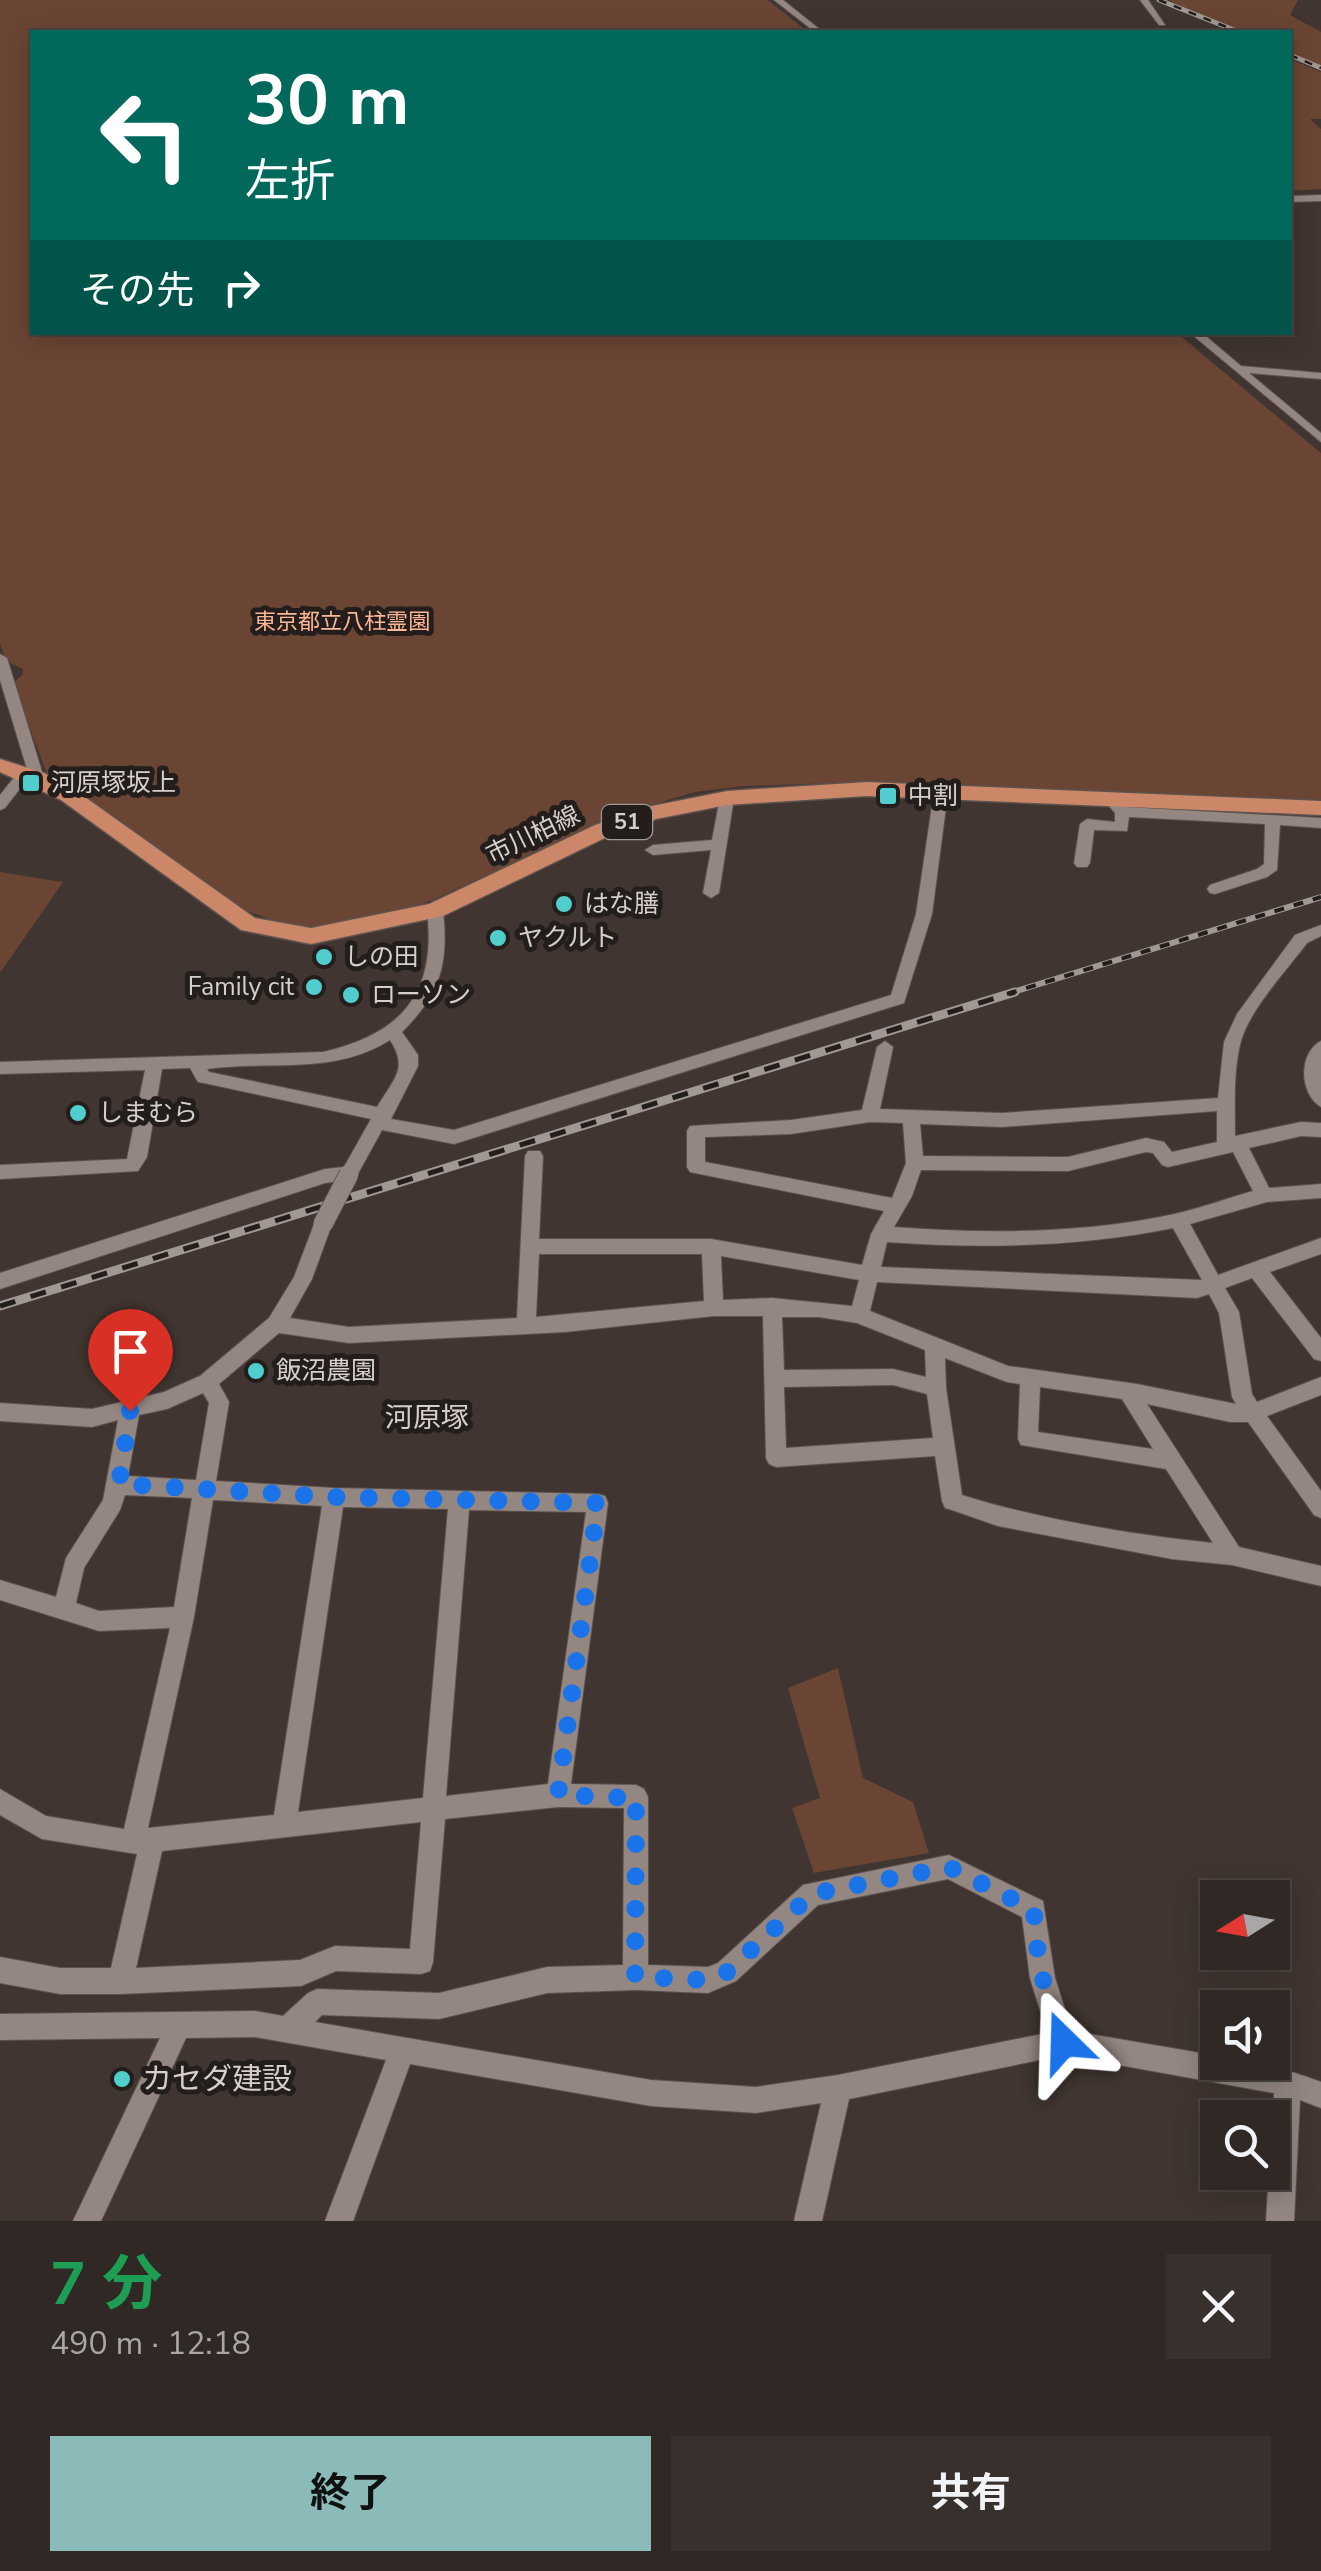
<!DOCTYPE html>
<html lang="ja">
<head>
<meta charset="utf-8">
<style>
  body { margin:0; font-family:"Nunito Sans","Noto Sans JP",sans-serif; background:#38302c; color:#f1f3f6; height:100vh; display:flex; flex-direction:column; font-size:38px; white-space:nowrap }
  * { box-sizing:border-box; margin:0 }
  p { font-size:32px; color:#a8a6a6 }
  .icon { flex:none; width:55px; height:55px; fill:none; stroke:currentColor; stroke-width:2; stroke-linecap:round; stroke-linejoin:round }
  .map { position:relative; height:2221px; overflow:hidden }
  .sheet { display:flex; flex-direction:column; background:#302824; flex:1 }
  .sheet>* { flex:none }
  .guide { position:absolute; left:30px; top:30px; width:1262px; height:305px; border-radius:0px; box-shadow:0 5px 25px #0003,0 0 0 2px #4b4441; background:#00695c; color:#fff; overflow:hidden }
  .needle { width:65px; rotate:259deg }
  .controls { position:absolute; left:1200px; top:1880px; display:grid; gap:20px }
  .controls a { display:grid; place-items:center; width:90px; height:90px; border-radius:0px; background:#302824; box-shadow:0 5px 25px #0003,0 0 0 2px #4b4441; font-size:50px }
  .pin { position:absolute; display:grid; place-items:center; width:85px; height:85px; color:#fff; margin:-102px -42px; border-radius:50% 50% 50% 0; rotate:-45deg; box-shadow:0 0 10px #0007 }
  .pin .icon { rotate:45deg }
  .me { position:absolute; width:110px; margin:-55px; rotate:338deg; stroke-linejoin:round; filter:drop-shadow(0 0 8px #0008) }
  .turn { display:flex; align-items:center; gap:35px; height:210px; padding:0 50px; font-size:45px }
  .turn .icon { width:130px; height:130px; stroke-width:2.5 }
  .turn b { display:block; font-size:70px; line-height:85px }
  .then { display:flex; align-items:center; height:95px; padding:0 50px; background:#0003; gap:20px; font-size:38px }
  .round { display:grid; place-items:center; flex:none; width:105px; height:105px; border-radius:0px; background:#38302c }
  .head { display:flex; align-items:center; justify-content:space-between; height:170px; padding:0 50px }
  h1 { font-size:60px; font-weight:700; line-height:75px; color:#1e9e55 }
  .primary-button { display:flex; gap:20px; margin-top:auto; padding:20px 50px }
  .primary-button a { flex:1; height:115px; border-radius:0px; background:#8bbbb9; color:#111; font-size:40px; font-weight:700; line-height:115px; text-align:center }
  .primary-button a+a { background:#38302c; color:#f1f3f6 }
  .map>svg:first-child { display:block }
  .green { fill:#6a4534 }
  .lines { fill:none; stroke-linecap:round; stroke-linejoin:round }
  .minor-casing { stroke:#5c524e; stroke-width:2 }
  .major-casing { stroke:#5c524e; stroke-width:3 }
  .minor { fill:#948781; fill-rule:evenodd }
  .major { fill:#cb8767; fill-rule:evenodd }
  .rail-far2-casing { stroke:#a19894; stroke-width:5 }
  .rail-far1-casing { stroke:#a19894; stroke-width:6 }
  .rail-casing { stroke:#a19894; stroke-width:9 }
  .rail-far2 { stroke:#231e1b; stroke-width:2.5; stroke-dasharray:8; stroke-linecap:butt }
  .rail-far1 { stroke:#231e1b; stroke-width:4; stroke-dasharray:10; stroke-linecap:butt }
  .rail { stroke:#231e1b; stroke-width:5; stroke-dasharray:16; stroke-linecap:butt }
  .minor-bridge-casing { stroke:#5c524e; stroke-width:21; stroke-linecap:butt }
  .minor-bridge { stroke:#948781; stroke-width:19 }
  .route { stroke:#1a73e8; stroke-width:18; stroke-dasharray:0 32.4 }
  .poi-dot { fill:#52cdcd; stroke:#231e1b; stroke-width:4 }
  .labels { text-anchor:middle; dominant-baseline:central; stroke-width:10; stroke-linejoin:round; paint-order:stroke }
  .far-park-label { font-size:22px; fill:#fcb595; stroke:#231e1b }
  .shield { fill:#231e1b; stroke:#a19a97; stroke-width:2.5 }
  .shield-label { font-size:22px; font-weight:bold; fill:#d7cfcc }
  .poi-label { font-size:25px; fill:#d7cfcc; stroke:#231e1b; text-anchor:start }
  .street-label { font-size:25px; fill:#d7cfcc; stroke:#231e1b }
  .neighbourhood-label { font-size:28px; fill:#d7cfcc; stroke:#231e1b }
  .near-poi-label { font-size:30px; fill:#d7cfcc; stroke:#231e1b; text-anchor:start }
</style>
</head>
<body>
<div class="map">
<svg width="1321" height="2221" viewBox="0 0 1321 2221">
  <rect width="100%" height="100%" fill="#403530"/>
  <g class="green">
    <polygon points="0,0 768,0 808,32 32,32 32,332 1177,333 1321,453 1321,803 864,782 744,786 695,792 609,818 433,900 393,913 323,926 286,926 238,907 117,818 47,774 13,683 23,674 23,669 6,661 0,644"/>
    <polygon points="1169,0 1298,0 1290,15 1321,32 1321,68 1290,56 1290,32 1234,32"/>
    <polygon points="1290,59 1321,72 1321,119 1310,119 1321,129 1321,189 1290,191"/>
    <polygon points="0,872 63,882 0,973"/>
    <polygon points="838,1668 863,1778 913,1802 929,1853 814,1873 792,1808 820,1798 788,1688"/>
  </g>
  <g class="lines">
    <defs>
      <g id="minor">
        <polygon points="774,0 783,0 823,32 815,32"/>
        <polygon points="1140,0 1148,0 1165,25 1159,25"/>
        <polygon points="1321,195 1321,201 1290,202 1290,196"/>
        <polygon points="1189,332 1201,332 1241,366 1321,373 1321,379 1249,373 1321,433 1321,442"/>
        <polygon points="0,654 7,658 44,778 37,783 29,777 5,808 0,810 0,795 20,770 27,769 0,680"/>
        <path d="M941,787l7,5 -16,122 -28,89 -450,141 -72,-14 -27,49 -30,4 -325,106v-16l325,-104 19,-2 27,-48 -167,-36 -6,-1 -8,-14 -28,1 -15,88 -9,14 -138,8v-14l127,-6 18,-89 -145,4v-12l323,-10c79,-18 114,-59 104,-141l8,-5 8,5c6,53 -3,83 -41,121l16,23v11l-27,53 63,11 437,-135 25,-81 18,-122zM390,1040c19,29 3,40 -13,67l-168,-35 -2,-3c61,-9 127,7 183,-29z"/>
        <polygon points="727,793 734,798 719,893 711,898 703,893 711,850 653,855 645,850 653,845 712,840 720,798"/>
        <polygon points="1111,795 1116,797 1126,807 1321,818 1321,828 1280,825 1277,870 1267,877 1215,894 1210,893 1207,889 1210,885 1257,869 1264,864 1265,824 1129,817 1127,831 1094,830 1090,863 1087,867 1077,867 1074,863 1080,824 1087,819 1115,822 1115,813 1104,800"/>
        <path d="M1321,925v11l-14,7c-20,27 -57,66 -66,98 -8,29 -6,65 -6,95l66,-14 20,1v14l-20,-1 -52,12 20,40 52,-4v14l-54,4 -77,22 28,51 103,-37v16l-51,18 51,66v23l-7,-2 -62,-81 -27,10 14,24 13,82 5,8 64,-25v18l-54,21 54,75v27l-7,-3 -66,-93h-18l-83,-18 92,143 82,19v20l-89,-21 -60,-6 -174,-33 -46,-16 -7,-2 -3,-7 -7,-45 -159,11 -7,-3 -3,-6 -3,-142h-49l-149,16 -216,11 -70,-10 -60,51 10,18 -13,79 118,7 264,6 7,2 3,7 -37,281 65,1 8,4 4,8v168l60,2 10,-4 85,-78 146,-30 94,46 12,77 17,53 146,25v6c37,0 68,6 103,20v26l-21,-8 -6,121h-28l3,-49h3l2,-79 -210,-38 -215,44 -27,122h-28l27,-118 -65,10 -105,-7 -241,-42 -57,157h-28l61,-161 -131,-23 -69,1 -85,183h-28l87,-183 -160,2v-26l255,-3 28,5 25,-23 9,-4 122,4 108,-26 76,-2 1,-157 -66,-1 -113,12 -12,143 -3,9 -9,3 -85,-3 -35,15 -180,8h-61l-60,-11v-26l60,11h51l26,-114 -95,-15 -42,-24v-26l46,27 78,13 46,-201 -71,3 -99,-31v-20l56,17 10,-39 37,-58 15,-80 -26,7 -92,-6v-18l92,6 72,-17 36,-16 69,-58 25,-41 22,-58h14l2,5 -20,55 -22,39 59,9 168,-9 8,-162 3,-5h12l3,5 -4,83h172l151,26 9,-31 13,-23 -194,-39 -3,-5v-36l3,-5 101,-6 71,-10 15,-63 8,-6 8,6 -13,62 122,4 216,-15 6,-56 13,-28 58,-79zM1217,1111v31l-45,10 -8,-10 -18,-4 -78,19 -145,-1 -3,-32 82,3zM870,1122l33,1 3,40 -14,35 -187,-36v-25l86,-3zM1146,1152l7,1 9,12 6,2 65,-15 20,39c-25,7 -49,16 -74,22 -93,21 -191,21 -285,14l18,-31 9,-26 147,1zM1173,1228l29,52 -321,-13 6,-25c96,7 191,5 286,-14zM539,1254h163l2,47 -168,16zM721,1256l138,24 -7,26 -80,-8 -49,2zM877,1282l320,16 12,-4 10,19 13,84 4,7 -99,-20 -129,-18 -138,-55zM782,1317h37l38,6 68,27 1,27 -33,-8 -109,1zM945,1358l62,24 13,2 -2,55 3,6 145,24 47,74c-79,-8 -176,-24 -251,-48l-16,-107zM893,1385l34,9 6,44 -147,10 -2,-61zM1040,1387l82,12 31,50 -115,-17zM203,1393l6,10 -13,77 -68,-4 11,-61 28,-6zM125,1495l67,3 -18,109 -75,4 -23,-8 8,-35 36,-58zM213,1500l109,6 -48,309 -126,13 46,-211zM343,1507l105,2 -25,289 -125,14zM469,1510l117,2 -38,272 -102,12zM421,1822l-11,127 -75,-3 -35,14 -164,8 26,-117zM948,1879l74,38 8,61 17,55 -209,42 -82,12 -105,-7 -336,-58 7,-7 117,4 108,-26 88,-3 73,3 28,-12 82,-76z"/>
        <path d="M1321,1041v66c-22,-13 -23,-54 0,-66z"/>
      </g>
      <polygon id="major" points="0,759 44,773 75,790 255,918 311,928 429,904 595,825 652,806 727,791 867,782 1321,801 1321,815 867,796 727,805 656,819 611,835 443,916 311,944 241,930 61,800 0,772"/>
    </defs>
    <use href="#minor" class="minor-casing"/>
    <use href="#major" class="major-casing"/>
    <use href="#minor" class="minor"/>
    <use href="#major" class="major"/>
    <defs>
      <g id="rail-far2">
        <polyline points="1159,0 1239,32"/>
        <polyline points="1290,55 1321,68"/>
      </g>
      <polyline id="rail-far1" points="1007,994 1321,897"/>
      <polyline id="rail" points="0,1306 1015,992"/>
    </defs>
    <use href="#rail-far2" class="rail-far2-casing"/>
    <use href="#rail-far1" class="rail-far1-casing"/>
    <use href="#rail" class="rail-casing"/>
    <use href="#rail-far2" class="rail-far2"/>
    <use href="#rail-far1" class="rail-far1"/>
    <use href="#rail" class="rail"/>
    <defs>
      <polyline id="minor-bridge" points="323,1224 349,1174"/>
    </defs>
    <use href="#minor-bridge" class="minor-bridge-casing"/>
    <use href="#minor-bridge" class="minor-bridge"/>
  </g>
  <g class="lines">
    <path class="route" d="M130,1411l-11,73 215,13 264,6 -40,292 78,3 -1,179 73,3 19,-8 85,-78 137,-27 85,43c2,49 11,87 30,132"/>
  </g>
  <g class="poi-dot">
    <rect x="21" y="773" width="20" height="20" rx="5"/>
    <rect x="878" y="786" width="20" height="20" rx="5"/>
    <circle cx="564" cy="904" r="10"/>
    <circle cx="498" cy="938" r="10"/>
    <circle cx="324" cy="957" r="10"/>
    <circle cx="314" cy="987" r="10"/>
    <circle cx="351" cy="995" r="10"/>
    <circle cx="78" cy="1113" r="10"/>
    <circle cx="256" cy="1371" r="10"/>
    <circle cx="122" cy="2079" r="10"/>
  </g>
  <g class="labels">
    <g class="far-park-label">
      <text x="342" y="622">東京都立八柱霊園</text>
    </g>
    <rect class="shield" x="602" y="805" width="50" height="34" rx="8"/>
    <g class="shield-label">
      <text x="627" y="822">51</text>
    </g>
    <g class="poi-label">
      <text x="51" y="783">河原塚坂上</text>
      <text x="908" y="796">中割</text>
      <text x="584" y="904">はな膳</text>
      <text x="518" y="938">ヤクルト</text>
      <text x="344" y="957">しの田</text>
      <text x="294" y="987" text-anchor="end">Family cit</text>
      <text x="371" y="995">ローソン</text>
      <text x="98" y="1113">しまむら</text>
      <text x="276" y="1371">飯沼農園</text>
    </g>
    <g class="street-label">
      <text transform="translate(533 835) rotate(-26)">市川柏線</text>
    </g>
    <g class="neighbourhood-label">
      <text x="427" y="1418">河原塚</text>
    </g>
    <g class="near-poi-label">
      <text x="142" y="2079">カセダ建設</text>
    </g>
  </g>
</svg>
<div class="controls">
<a><svg class="needle" viewBox="-14 -14 28 28"><path d="M0-13l5 13h-10z" fill="#e53935"/><path d="M0 13l5-13h-10z" fill="#a8a6a6"/></svg></a>
<a><svg class="icon" aria-label="sound" viewBox="0 0 24 24"><path d="M4 9h4l5-4v14l-5-4H4zM17 9q2 3 0 6"/></svg></a>
<a><svg class="icon" aria-label="search" viewBox="0 0 24 24"><circle cx="10" cy="10" r="6"/><path d="M15 15l6 6"/></svg></a>
</div>
<div class="pin" style="left:130px;top:1411px;background:#d93025"><svg class="icon" aria-label="arrive" viewBox="0 0 24 24"><path d="M6 21V4h12l-3 4 3 4H6"/></svg></div>
<svg class="me" style="left:1064px;top:2042px" viewBox="-20 -20 40 40"><path d="M0-17L14 15 0 8-14 15z" fill="#1a73e8" stroke="#fff" stroke-width="4"/></svg>
<div class="guide">
<div class="turn"><svg class="icon" aria-label="left" viewBox="0 0 24 24"><path d="M17 20v-9H6M10 6l-5 5 5 5"/></svg><div><b>30 m</b>左折</div></div>
<div class="then">その先<svg class="icon" aria-label="right" viewBox="0 0 24 24"><path d="M7 20v-9h11M14 6l5 5-5 5"/></svg></div>
</div>
</div>
<section class="sheet">
<div class="head"><div><h1>7 分</h1><p>490 m · 12:18</p></div><a class="round"><svg class="icon" aria-label="close" viewBox="0 0 24 24"><path d="M6 6l12 12M18 6L6 18"/></svg></a></div>
<div class="primary-button"><a>終了</a><a>共有</a></div>
</section>
</body>
</html>
